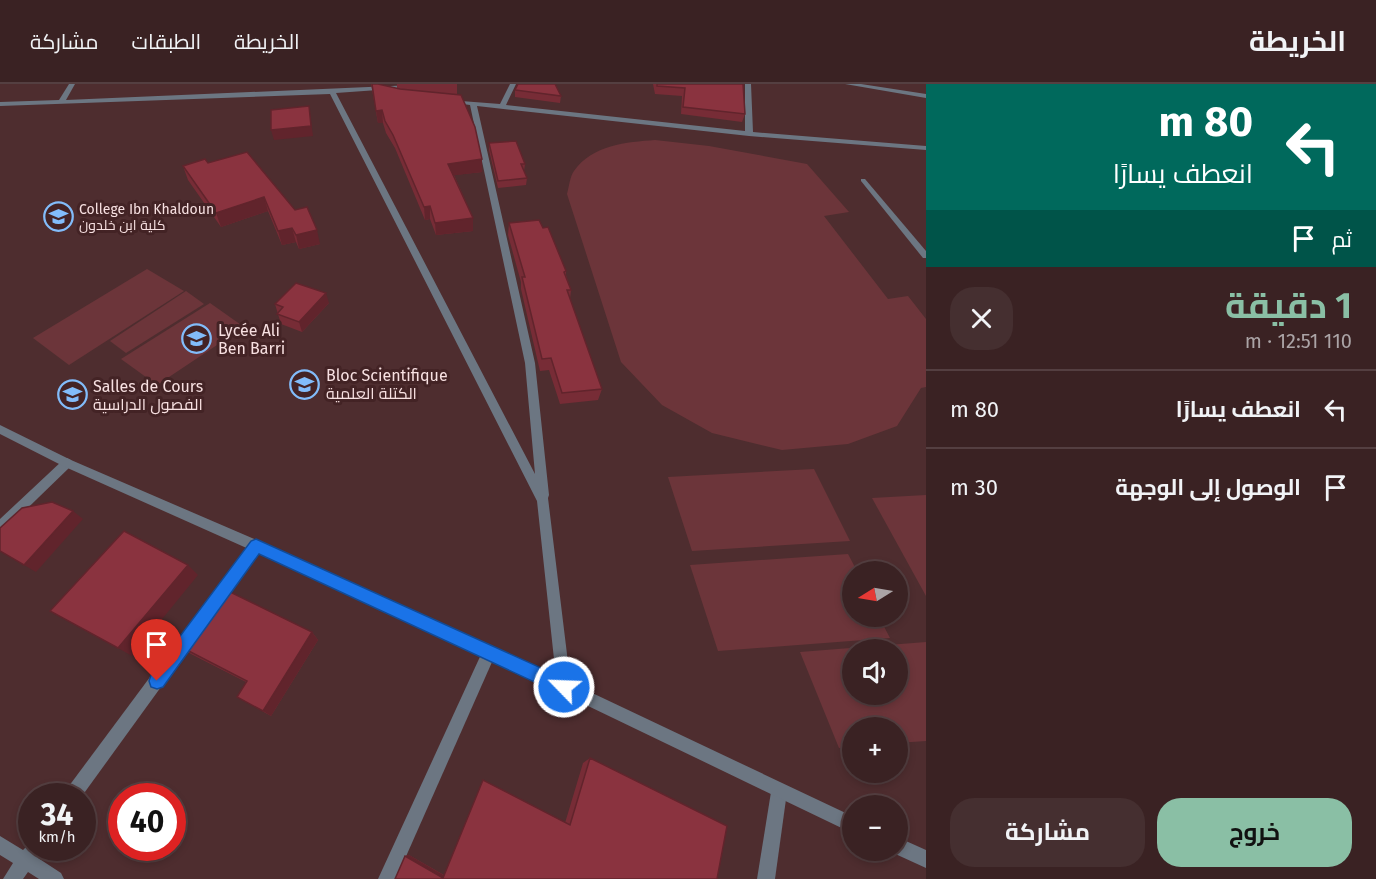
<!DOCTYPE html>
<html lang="ar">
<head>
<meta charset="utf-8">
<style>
  body { margin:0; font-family:"Fira Sans",Cairo,sans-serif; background:#452f30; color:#f1f3f6; direction:rtl; height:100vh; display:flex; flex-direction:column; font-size:22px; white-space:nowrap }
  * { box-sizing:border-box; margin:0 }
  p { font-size:20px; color:#aba4a6 }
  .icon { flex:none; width:33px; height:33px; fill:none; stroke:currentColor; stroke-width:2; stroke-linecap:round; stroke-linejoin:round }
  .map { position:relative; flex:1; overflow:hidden; direction:ltr }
  .details { display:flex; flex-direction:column; background:#3a2223; width:450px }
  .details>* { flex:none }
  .guide { background:#00695c; color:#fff; overflow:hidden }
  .needle { width:39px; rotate:259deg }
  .tools { position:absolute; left:842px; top:477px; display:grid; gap:12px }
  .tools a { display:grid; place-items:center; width:66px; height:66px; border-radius:50%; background:#3a2223; box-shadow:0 3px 9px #0003,0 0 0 2px #543f41; font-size:30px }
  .speed { position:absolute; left:18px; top:699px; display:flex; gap:12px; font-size:30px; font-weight:700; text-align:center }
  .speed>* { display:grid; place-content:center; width:78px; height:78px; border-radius:50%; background:#3a2223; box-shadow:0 3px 9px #0003,0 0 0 2px #543f41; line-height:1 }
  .speed small { font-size:15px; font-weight:400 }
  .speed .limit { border:9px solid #d22; background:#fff; color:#111 }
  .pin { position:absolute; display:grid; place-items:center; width:51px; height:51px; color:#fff; margin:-62px -26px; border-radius:50% 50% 50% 0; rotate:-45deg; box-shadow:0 0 6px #0007 }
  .pin .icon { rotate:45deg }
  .me { position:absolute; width:66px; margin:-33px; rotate:294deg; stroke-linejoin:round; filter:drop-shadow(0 0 4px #0008) }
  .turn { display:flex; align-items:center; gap:21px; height:126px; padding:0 24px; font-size:27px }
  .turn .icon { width:78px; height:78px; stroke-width:2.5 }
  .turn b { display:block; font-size:42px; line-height:51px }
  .then { display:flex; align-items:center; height:57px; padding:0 24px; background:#0003; gap:12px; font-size:22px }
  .round { display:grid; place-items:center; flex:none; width:63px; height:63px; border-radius:24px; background:#452f30 }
  .head { display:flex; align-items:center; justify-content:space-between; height:102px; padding:0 24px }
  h1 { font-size:36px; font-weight:700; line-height:45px; color:#8abfa5 }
  .action { display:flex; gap:12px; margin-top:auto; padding:12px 24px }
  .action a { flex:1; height:69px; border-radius:24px; background:#8abfa5; color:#111; font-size:24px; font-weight:700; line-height:69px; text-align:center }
  .action a+a { background:#452f30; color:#f1f3f6 }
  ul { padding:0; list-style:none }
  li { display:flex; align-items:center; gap:18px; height:78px; padding:0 24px; border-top:2px solid #543f41 }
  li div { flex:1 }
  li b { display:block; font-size:22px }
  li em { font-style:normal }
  header { display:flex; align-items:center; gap:36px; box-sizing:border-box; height:84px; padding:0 30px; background:#3a2223; border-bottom:2px solid #543f41 }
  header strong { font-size:28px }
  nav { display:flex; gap:33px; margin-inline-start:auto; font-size:21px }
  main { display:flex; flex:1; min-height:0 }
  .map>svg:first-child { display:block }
  .green { fill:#6c353a; fill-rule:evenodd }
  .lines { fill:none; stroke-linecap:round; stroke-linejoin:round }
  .service { fill:#6c7682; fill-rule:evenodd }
  .minor { fill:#6c7682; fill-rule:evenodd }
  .tertiary { fill:#6c7682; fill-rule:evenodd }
  .wall { fill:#772c36 }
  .shaded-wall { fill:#61242c }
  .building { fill:#8a333f; stroke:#61242c; stroke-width:1.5 }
  .route { fill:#1a73e8; stroke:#114b97; stroke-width:1.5 }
  .labels { text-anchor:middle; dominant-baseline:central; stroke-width:6; stroke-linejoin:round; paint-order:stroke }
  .far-poi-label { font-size:14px; fill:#f7e0e1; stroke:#432325; text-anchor:start }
  .poi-label { font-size:16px; fill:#f7e0e1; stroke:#432325; text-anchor:start }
</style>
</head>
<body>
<header>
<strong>الخريطة</strong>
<nav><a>الخريطة</a><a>الطبقات</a><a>مشاركة</a></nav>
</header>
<main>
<section class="details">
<div class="guide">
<div class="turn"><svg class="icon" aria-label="left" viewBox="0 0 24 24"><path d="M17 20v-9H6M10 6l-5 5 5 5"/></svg><div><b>80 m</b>انعطف يسارًا</div></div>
<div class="then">ثم<svg class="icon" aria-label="arrive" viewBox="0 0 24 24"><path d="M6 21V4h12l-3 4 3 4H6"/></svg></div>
</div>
<div class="head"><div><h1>1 دقيقة</h1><p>110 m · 12:51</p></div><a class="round"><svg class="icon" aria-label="close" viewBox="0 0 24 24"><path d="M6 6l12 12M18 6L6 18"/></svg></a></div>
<ul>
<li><svg class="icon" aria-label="left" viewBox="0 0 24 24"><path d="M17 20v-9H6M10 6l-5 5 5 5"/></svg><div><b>انعطف يسارًا</b></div><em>80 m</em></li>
<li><svg class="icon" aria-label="arrive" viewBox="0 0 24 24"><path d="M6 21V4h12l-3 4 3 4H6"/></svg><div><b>الوصول إلى الوجهة</b></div><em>30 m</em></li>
</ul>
<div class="action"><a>خروج</a><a>مشاركة</a></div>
</section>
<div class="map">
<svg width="926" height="795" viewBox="0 0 926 795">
  <rect width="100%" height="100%" fill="#4e2d2f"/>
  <g class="green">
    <path d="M655,56l54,6 98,18 42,48 -25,4 64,83 20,-3 18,23v68l-5,1 -24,38 -49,18 -66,6 -70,-17 -50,-28 -41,-43 -54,-168c2,-7 3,-18 7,-23 18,-26 53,-29 81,-31z"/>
    <polygon points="147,185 184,207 69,281 33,254"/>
    <polygon points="186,207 204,220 126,269 110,257"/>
    <polygon points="210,219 244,243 157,301 121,275"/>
    <polygon points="814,385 850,457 692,467 668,393"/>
    <polygon points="926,411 926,512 872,414"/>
    <polygon points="848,470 857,487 852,488 852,532 879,533 890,554 718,567 690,481"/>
    <path d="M926,558v99l-29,2v-15h-45v19l-13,1 -39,-96zM852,566h45v44h-45z"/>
  </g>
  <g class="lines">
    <polygon class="service" points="861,95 865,95 926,167 926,174 923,174 861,97"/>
    <g class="minor">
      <polygon points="69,0 75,0 66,16 437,0 434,2 336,9 535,390 525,279 470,21 448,18 448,16 500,20 510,0 516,0 506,21 745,47 745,0 751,0 753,48 926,62 926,66 749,52 477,22 535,279 549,411 548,414 571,603 569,608 564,610 559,608 557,603 537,417 330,10 0,22 0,18 59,16"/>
      <polygon points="845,0 861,0 926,10 926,14"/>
      <polygon points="67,374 71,376 73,379 71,382 4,447 0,449 0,435 63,376"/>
      <polygon points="256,456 261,458 262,462 261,466 220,523 215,525 210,523 208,518 210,513 251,458"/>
      <polygon points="190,544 195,546 197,551 195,556 82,712 64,712 66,706 185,546"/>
      <polygon points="489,562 494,564 496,569 396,795 378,795 484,564"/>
      <polygon points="779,700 785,702 787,708 775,795 757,795 771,708 773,702"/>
      <polygon points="0,752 23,766 32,757 32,764 43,764 38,774 61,789 64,795 39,795 28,788 23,795 3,795 13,779 0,771"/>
    </g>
    <g class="tertiary">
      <polygon points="0,341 71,376 261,458 569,598 852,732 852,749 559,608 251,466 63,382 0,350"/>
      <polygon points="897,753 926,766 926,784 891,768 890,766 897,766"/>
    </g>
  </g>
  <g class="wall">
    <polygon points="371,0 385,0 379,0 397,5 397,0 457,0 457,11 482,75 482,88 454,91 473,134 473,147 436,151 430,135 425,136 395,64 386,49 383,39 378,39"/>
    <polygon points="653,0 743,0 745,30 742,38 681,30 682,12 655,10"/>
    <polygon points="515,6 561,12 560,19 515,13"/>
    <polygon points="489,59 525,80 524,87 527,94 526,101 498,104 489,66"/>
    <polygon points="247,68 320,160 299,165 296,158 282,161 268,127 221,143 188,96 183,82 208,79"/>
    <polygon points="509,139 543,144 566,187 566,191 571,206 570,215 602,305 598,316 560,320 549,286 540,287 521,205 521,198 508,151"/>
    <polygon points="329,219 302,248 281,240 275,220"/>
    <polygon points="312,548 318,556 271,632 237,613 246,598 191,570 179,562"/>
    <polygon points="590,674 717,795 395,795 405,772 409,771 444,791 565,739 583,679"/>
  </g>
  <g class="shaded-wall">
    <polygon points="309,22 313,52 274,56 271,46"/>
    <polygon points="382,26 383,39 378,39 376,27"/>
    <polygon points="482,75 482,88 449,92 448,80"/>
    <polygon points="264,113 268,127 221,143 216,129"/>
    <polygon points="430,122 430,135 425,136 424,123"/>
    <polygon points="473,134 473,147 436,151 435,139"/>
    <polygon points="292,144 296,158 282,161 278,147"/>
    <polygon points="317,146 320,160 299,165 296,151"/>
    <polygon points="326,209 329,219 302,248 299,238"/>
    <polygon points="73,427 83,435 36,488 24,481"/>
    <polygon points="188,481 198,491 132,572 118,564"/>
    <polygon points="312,548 318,556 271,632 263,627"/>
    <polygon points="409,771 445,792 443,794 405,772"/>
  </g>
  <g class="building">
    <polygon points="372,0 378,0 400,5 461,11 475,43 482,75 448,80 473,134 435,139 430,122 424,123 393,51 385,37 382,26 376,27"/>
    <polygon points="518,0 555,0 561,12 515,6"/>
    <polygon points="657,0 743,0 745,30 683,23 685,4 657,2"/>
    <polygon points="309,22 311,42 271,46 271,26"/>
    <polygon points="516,57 525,80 521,80 527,94 498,97 489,59"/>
    <polygon points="247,68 295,126 307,123 317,146 296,151 292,144 278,147 264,113 216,129 183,82 205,75 208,79"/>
    <polygon points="539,136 543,144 548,143 566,187 564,188 571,206 567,206 602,305 562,309 551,274 542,275 522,193 525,193 509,139"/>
    <polygon points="296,199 326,209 299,238 277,230 283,223 275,220"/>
    <polygon points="52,418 73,427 24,481 0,467 0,444 22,424"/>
    <polygon points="124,447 188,481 118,564 50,527"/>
    <polygon points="222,504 312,548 263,627 237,613 247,597 179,562"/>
    <polygon points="590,674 727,742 717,795 395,795 405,772 443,794 483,696 570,741"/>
  </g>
  <polygon class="route" points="256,455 570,597 572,603 570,609 564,611 558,609 259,470 163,603 157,605 151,603 149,597 151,591 251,457"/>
  <defs>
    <symbol id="school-ring" viewBox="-11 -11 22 22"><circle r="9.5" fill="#432325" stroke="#82bcfa" stroke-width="1.5"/><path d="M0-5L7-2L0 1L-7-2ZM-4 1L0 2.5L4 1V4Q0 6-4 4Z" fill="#82bcfa"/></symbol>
  </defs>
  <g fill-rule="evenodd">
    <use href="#school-ring" x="42" y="116" width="33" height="33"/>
    <use href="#school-ring" x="180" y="238" width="33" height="33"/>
    <use href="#school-ring" x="288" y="284" width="33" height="33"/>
    <use href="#school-ring" x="56" y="294" width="33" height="33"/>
  </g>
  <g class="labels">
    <g class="far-poi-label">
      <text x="79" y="125">College Ibn Khaldoun<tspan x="79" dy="16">كلية ابن خلدون</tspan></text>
    </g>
    <g class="poi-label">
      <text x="218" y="246">Lycée Ali<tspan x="218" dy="18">Ben Barri</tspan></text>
      <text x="326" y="291">Bloc Scientifique<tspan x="326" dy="18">الكتلة العلمية</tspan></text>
      <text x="93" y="302">Salles de Cours<tspan x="93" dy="18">الفصول الدراسية</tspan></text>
    </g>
  </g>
</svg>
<div class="tools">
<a><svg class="needle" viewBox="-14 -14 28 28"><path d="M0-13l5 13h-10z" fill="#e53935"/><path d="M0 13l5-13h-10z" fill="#aba4a6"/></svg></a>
<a><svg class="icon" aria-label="sound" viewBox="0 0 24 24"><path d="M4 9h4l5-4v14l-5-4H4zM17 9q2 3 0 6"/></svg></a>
<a>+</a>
<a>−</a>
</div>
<div class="speed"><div>34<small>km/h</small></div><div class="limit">40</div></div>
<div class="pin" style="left:157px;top:597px;background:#d93025"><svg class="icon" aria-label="arrive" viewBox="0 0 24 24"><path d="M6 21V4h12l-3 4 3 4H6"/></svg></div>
<svg class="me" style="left:564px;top:603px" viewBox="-20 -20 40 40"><circle r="17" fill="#1a73e8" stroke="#fff" stroke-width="3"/><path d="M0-11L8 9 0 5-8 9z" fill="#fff"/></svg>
</div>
</main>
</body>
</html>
